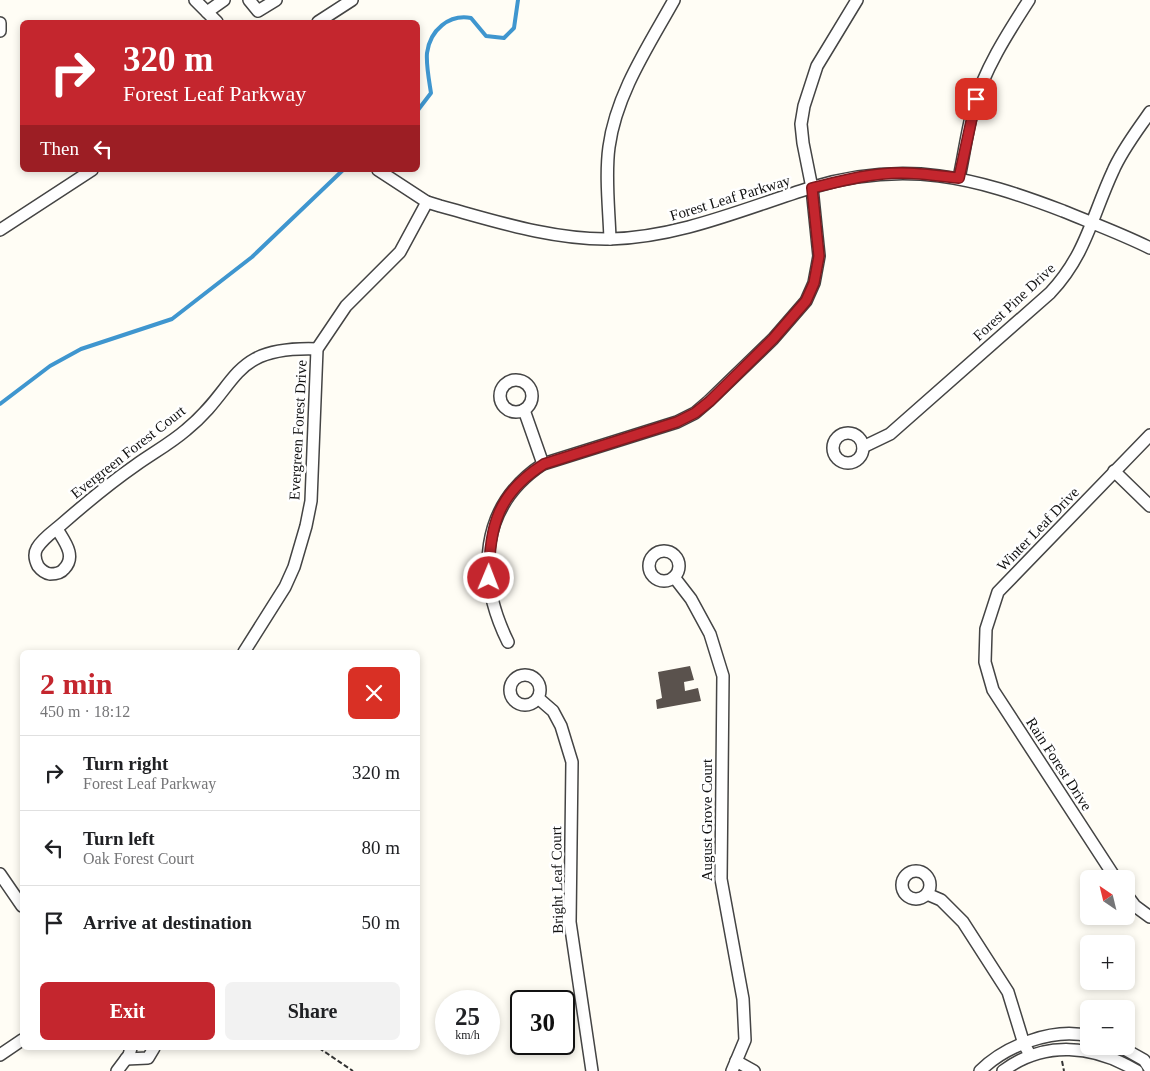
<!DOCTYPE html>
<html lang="en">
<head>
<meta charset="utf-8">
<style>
  body { margin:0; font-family:Georgia,serif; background:#f2f2f2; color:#202124; height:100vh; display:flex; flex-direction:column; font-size:19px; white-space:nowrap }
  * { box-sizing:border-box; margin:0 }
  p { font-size:16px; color:#757577 }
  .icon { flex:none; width:28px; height:28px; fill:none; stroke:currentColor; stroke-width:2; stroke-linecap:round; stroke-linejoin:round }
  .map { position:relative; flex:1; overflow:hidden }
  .panel { position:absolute; left:20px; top:650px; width:400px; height:400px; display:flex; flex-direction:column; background:#fff; border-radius:8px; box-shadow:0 2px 8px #0003 }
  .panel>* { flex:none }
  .hud { position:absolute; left:20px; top:20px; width:400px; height:152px; border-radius:8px; box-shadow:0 2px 8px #0003; background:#c4262e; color:#fff; overflow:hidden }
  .needle { width:32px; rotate:325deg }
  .controls { position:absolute; left:1080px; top:870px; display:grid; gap:10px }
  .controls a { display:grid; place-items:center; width:55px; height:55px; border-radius:8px; background:#fff; box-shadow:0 2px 8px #0003; font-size:25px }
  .speed { position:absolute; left:435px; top:990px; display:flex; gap:10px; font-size:25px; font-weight:700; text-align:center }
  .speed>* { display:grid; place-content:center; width:65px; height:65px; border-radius:50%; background:#fff; box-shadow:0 2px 8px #0003; line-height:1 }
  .speed small { font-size:12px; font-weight:400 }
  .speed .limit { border:2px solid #111; border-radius:8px; background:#fff; color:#111 }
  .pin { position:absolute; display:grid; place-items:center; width:42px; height:42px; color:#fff; margin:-21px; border-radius:10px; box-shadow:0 2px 8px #0006 }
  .me { position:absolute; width:55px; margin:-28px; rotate:1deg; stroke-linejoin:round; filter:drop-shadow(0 0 4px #0008) }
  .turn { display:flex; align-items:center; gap:18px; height:105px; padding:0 20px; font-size:22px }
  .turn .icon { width:65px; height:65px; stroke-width:2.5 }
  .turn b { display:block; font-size:35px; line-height:42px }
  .then { display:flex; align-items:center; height:48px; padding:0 20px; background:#0003; gap:10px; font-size:19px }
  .round { display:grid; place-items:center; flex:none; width:52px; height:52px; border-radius:8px; background:#f2f2f2 }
  .overview { display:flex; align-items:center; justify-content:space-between; height:85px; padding:0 20px }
  h1 { font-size:30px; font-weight:700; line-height:38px; color:#c4262e }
  .action { display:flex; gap:10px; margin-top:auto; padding:10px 20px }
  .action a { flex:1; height:58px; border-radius:8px; background:#c4262e; color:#fff; font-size:20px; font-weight:700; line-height:58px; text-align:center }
  .action a+a { background:#f2f2f2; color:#202124 }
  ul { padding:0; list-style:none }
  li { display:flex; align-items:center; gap:15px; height:75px; padding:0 20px; border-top:1px solid #e0e0e0 }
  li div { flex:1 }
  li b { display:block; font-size:19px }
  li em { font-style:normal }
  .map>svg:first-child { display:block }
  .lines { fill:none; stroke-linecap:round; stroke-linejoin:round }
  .stream { stroke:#3f96cf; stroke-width:4 }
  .building { fill:#5a524d }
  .minor-casing { stroke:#444; stroke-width:14 }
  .path { stroke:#333; stroke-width:2; stroke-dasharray:5 2.5; stroke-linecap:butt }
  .minor { stroke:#fff; stroke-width:11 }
  .route-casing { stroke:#7f191e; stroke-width:12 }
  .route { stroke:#c4262e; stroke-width:9 }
  .labels { text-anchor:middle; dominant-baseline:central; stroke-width:5; stroke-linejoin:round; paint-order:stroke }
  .street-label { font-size:15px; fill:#111; stroke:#fff }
</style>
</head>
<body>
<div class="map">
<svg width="1150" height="1071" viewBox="0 0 1150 1071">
  <rect width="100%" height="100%" fill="#fffdf5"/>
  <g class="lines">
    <g class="stream">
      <path d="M418,110l13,-17c-2,-13 -5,-28 -4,-40 3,-23 22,-39 44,-35l15,18 18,2 10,-10 4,-28"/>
      <polyline points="0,404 50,366 81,349 172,319 252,257 343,170"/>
    </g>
  </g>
  <polygon class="building" points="690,666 694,680 684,682 685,691 698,688 701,701 657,709 656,700 662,698 658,672"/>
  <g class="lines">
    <defs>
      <g id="minor">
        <polyline points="195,0 217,22"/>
        <polyline points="249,0 258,11 276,0"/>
        <polyline points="207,12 224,0"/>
        <polyline points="318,22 352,0"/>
        <polyline points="0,23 0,31"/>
        <path d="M378,170l49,32 13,4c55,15 112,34 170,33 70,-2 133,-30 200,-51 95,-29 164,-11 253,23 29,12 59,23 87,37"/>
        <path d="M959,178c5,-23 8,-47 14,-69 11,-39 34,-75 56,-109"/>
        <polyline points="0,230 92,170"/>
        <path d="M610,239c-1,-30 -5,-63 -1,-92 7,-53 40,-102 65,-147"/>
        <circle cx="516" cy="396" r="16"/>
        <polyline points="524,410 543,464"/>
        <circle cx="848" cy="448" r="15"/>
        <path d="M863,447l27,-13 160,-141c36,-38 42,-77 63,-122 9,-21 24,-40 37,-59"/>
        <polyline points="1114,471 1150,506"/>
        <path d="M57,529c7,12 20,27 7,40 -3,4 -9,5 -14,5 -5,-1 -9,-4 -12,-8 -3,-6 -4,-13 -1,-18 6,-10 17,-17 25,-24 24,-21 48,-41 74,-59 17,-12 35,-22 50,-35 55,-45 42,-84 131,-81"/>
        <circle cx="664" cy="566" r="15"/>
        <polyline points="674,577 691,599 710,634 723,676 721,879 743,999 745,1040 732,1071"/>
        <path d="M508,642c-32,-65 -29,-136 35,-178l134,-42 18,-9 14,-12 64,-62 33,-38 8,-18 5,-27 -7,-68 -9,-45 -2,-19 3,-18 13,-40 40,-66"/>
        <polyline points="244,652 285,587 294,567 306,526 311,501 317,349 346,306 400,252 427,202"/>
        <circle cx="525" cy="690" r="15"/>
        <polyline points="538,698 553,711 561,726 572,762 570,922 592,1071"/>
        <circle cx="916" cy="885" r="14"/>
        <polyline points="0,874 22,906"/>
        <polyline points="1116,879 993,690 985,662 986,629 998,592 1150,435"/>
        <polyline points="927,894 941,900 963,922 1008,992 1024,1044 1030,1055"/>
        <polyline points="1126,894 1135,906 1150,917"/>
        <polyline points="1119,1046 1144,1060 1150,1069"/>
        <polyline points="0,1055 22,1040"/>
        <polyline points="126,1059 148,1058 154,1048"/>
        <polyline points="736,1061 754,1071"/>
        <polyline points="117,1071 129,1055 131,1048"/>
        <path d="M980,1071c25,-25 73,-44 109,-35"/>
        <path d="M1003,1071c41,-31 91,-26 134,0"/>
      </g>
    </defs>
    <use href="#minor" class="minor-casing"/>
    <g class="path">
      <polyline points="319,1048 353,1071"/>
      <polyline points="1062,1061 1064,1071"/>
    </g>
    <use href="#minor" class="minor"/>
  </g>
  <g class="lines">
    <defs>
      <path id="route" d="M489,578c0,-52 9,-85 55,-114l133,-42 18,-9 15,-12 63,-62 33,-38 8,-18 5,-27 -7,-68c29,-7 58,-15 89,-15 19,0 39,3 58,5l17,-79"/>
    </defs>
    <use href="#route" class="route-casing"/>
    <use href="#route" class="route"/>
  </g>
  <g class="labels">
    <g class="street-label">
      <text transform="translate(730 198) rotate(-17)">Forest Leaf Parkway</text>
      <text transform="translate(1014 302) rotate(-43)">Forest Pine Drive</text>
      <text transform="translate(298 430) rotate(-87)">Evergreen Forest Drive</text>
      <text transform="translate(128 452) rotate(-38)">Evergreen Forest Court</text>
      <text transform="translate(1038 529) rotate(-46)">Winter Leaf Drive</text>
      <text transform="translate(1059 764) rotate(57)">Rain Forest Drive</text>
      <text transform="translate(707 820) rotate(-90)">August Grove Court</text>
      <text transform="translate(557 880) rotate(-91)">Bright Leaf Court</text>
    </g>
  </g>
</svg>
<div class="controls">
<a><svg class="needle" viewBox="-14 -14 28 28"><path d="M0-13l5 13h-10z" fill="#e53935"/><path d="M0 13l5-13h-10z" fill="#757577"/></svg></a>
<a>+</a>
<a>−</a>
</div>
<div class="speed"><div>25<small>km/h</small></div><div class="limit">30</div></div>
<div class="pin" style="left:976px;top:99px;background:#d93025"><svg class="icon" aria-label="arrive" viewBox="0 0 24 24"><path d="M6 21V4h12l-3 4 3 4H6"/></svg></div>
<svg class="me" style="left:489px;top:578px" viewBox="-20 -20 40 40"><circle r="17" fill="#c4262e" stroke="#fff" stroke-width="3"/><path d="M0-11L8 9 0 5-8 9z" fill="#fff"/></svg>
<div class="hud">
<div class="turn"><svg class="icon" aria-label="right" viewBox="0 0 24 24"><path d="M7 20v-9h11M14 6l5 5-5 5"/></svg><div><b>320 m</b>Forest Leaf Parkway</div></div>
<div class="then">Then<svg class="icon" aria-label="left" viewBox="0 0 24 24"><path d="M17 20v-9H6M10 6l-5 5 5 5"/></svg></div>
</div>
<section class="panel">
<div class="overview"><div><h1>2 min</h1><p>450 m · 18:12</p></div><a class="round" style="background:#d93025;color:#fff"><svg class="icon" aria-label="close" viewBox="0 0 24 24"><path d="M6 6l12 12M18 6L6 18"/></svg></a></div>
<ul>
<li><svg class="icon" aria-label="right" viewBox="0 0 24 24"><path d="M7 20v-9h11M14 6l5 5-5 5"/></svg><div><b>Turn right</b><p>Forest Leaf Parkway</p></div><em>320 m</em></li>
<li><svg class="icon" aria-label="left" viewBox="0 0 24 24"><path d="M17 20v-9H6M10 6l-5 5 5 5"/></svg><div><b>Turn left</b><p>Oak Forest Court</p></div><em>80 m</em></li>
<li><svg class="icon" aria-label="arrive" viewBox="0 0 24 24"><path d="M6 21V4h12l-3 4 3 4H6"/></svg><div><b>Arrive at destination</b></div><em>50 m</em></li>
</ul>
<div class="action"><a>Exit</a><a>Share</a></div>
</section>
</div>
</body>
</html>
